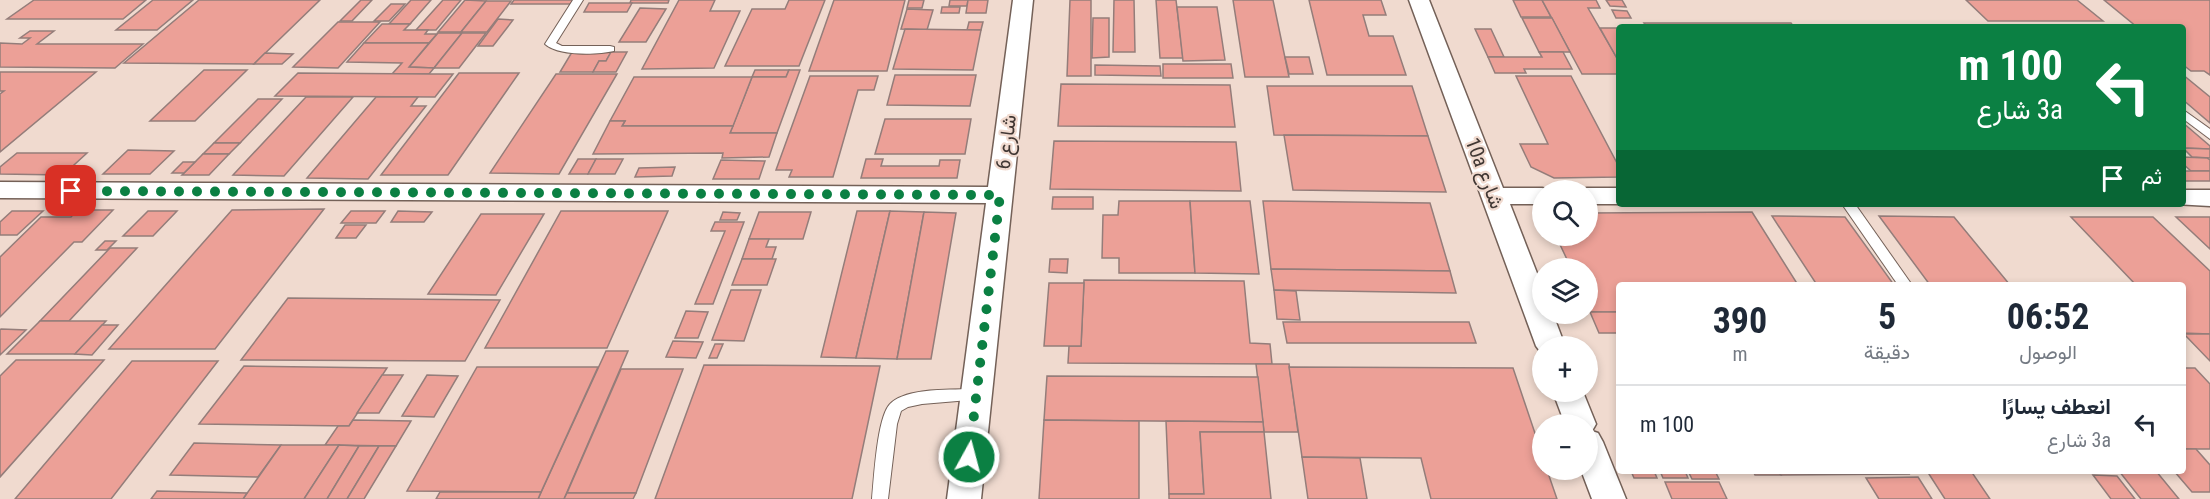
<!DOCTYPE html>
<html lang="ar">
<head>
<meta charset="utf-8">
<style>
  body { margin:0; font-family:"Roboto Condensed",Vazirmatn,sans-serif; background:#f6f6f7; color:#1f2937; direction:rtl; height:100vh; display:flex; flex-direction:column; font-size:22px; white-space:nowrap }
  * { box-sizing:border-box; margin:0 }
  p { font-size:20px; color:#747a83 }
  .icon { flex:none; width:33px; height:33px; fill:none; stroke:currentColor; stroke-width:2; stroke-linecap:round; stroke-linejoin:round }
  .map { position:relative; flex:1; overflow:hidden; direction:ltr }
  .drawer { position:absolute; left:1616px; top:282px; width:570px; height:192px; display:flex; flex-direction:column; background:#fff; border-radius:6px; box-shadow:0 3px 9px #0003; direction:rtl }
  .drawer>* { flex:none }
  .hud { position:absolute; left:1616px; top:24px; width:570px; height:183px; border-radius:6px; box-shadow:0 3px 9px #0003; direction:rtl; background:#0b8043; color:#fff; overflow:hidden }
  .fabs { position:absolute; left:1532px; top:180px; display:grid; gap:12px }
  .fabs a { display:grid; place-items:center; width:66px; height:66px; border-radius:50%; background:#fff; box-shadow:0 3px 9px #0003; font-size:30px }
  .pin { position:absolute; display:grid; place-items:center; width:51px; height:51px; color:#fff; margin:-26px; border-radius:12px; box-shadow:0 3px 9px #0006 }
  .me { position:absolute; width:66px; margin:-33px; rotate:7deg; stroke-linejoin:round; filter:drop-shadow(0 0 4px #0008) }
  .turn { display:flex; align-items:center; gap:21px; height:126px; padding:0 24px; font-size:27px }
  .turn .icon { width:78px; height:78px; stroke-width:2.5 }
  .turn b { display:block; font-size:42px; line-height:51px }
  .then { display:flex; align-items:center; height:57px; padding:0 24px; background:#0003; gap:12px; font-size:22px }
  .eta { display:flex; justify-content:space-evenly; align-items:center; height:102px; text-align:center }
  .eta b { font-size:36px; font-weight:700; line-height:42px }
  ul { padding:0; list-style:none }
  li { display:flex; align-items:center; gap:18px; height:78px; padding:0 24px; border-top:2px solid #e0e1e3 }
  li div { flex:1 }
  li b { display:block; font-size:22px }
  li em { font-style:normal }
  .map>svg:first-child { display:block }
  .building { fill:#eca097; stroke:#947d7a; stroke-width:1.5 }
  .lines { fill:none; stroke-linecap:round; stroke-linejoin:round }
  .lane-casing { stroke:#746158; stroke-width:2 }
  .street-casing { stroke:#746158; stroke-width:3 }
  .lane { fill:#fff; fill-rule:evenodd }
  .street { fill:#fff; fill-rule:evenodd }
  .route { stroke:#0b8043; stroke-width:10; stroke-dasharray:0 18 }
  .labels { text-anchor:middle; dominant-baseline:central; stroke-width:4.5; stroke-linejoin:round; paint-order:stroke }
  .street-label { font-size:20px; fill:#403733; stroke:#f0dacf }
</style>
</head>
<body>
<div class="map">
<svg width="2210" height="499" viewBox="0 0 2210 499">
  <rect width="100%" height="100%" fill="#f0dacf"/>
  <g class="building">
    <polygon points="34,0 146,0 123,19 7,19"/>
    <polygon points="153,0 193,0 157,30 116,30"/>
    <polygon points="199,0 320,0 254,64 124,63"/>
    <polygon points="361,0 372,0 352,21 340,21"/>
    <polygon points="411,0 431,0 410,24 389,24"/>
    <polygon points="443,0 461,0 436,30 416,30"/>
    <polygon points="465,0 486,1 461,32 438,32"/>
    <polygon points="514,0 574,0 571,4 511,4"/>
    <polygon points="631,0 669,0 668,3 630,3"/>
    <polygon points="679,0 715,0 710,11 740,11 714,68 642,69"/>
    <polygon points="789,0 825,0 799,66 725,66 752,9 785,9"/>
    <polygon points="834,0 905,0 887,71 809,71"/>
    <polygon points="909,0 924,0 922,8 907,8"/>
    <polygon points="950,0 968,0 967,6 949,6"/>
    <polygon points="968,0 988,0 986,13 966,13"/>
    <polygon points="1070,0 1091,0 1091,76 1067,76"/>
    <polygon points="1114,0 1134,0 1135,52 1113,52"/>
    <polygon points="1156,0 1176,0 1183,58 1160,58"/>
    <polygon points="1233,0 1273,0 1289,77 1245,77"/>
    <polygon points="1309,0 1381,0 1386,15 1363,15 1369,36 1393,36 1406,75 1327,75"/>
    <polygon points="1513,0 1542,0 1551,17 1521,17"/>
    <polygon points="1542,0 1596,0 1600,8 1588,8 1618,60 1618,74 1582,74"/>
    <polygon points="1606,0 1622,0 1626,7 1610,6"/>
    <polygon points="1966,0 2077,0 2103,21 1988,21"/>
    <polygon points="2104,0 2210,0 2210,75 2204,71 2191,71 2182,64 2182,27 2137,27"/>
    <polygon points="486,1 511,1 487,32 461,32"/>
    <polygon points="589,3 632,3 627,12 584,12"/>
    <polygon points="391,4 405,4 389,21 374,21"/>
    <polygon points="942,7 960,7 959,13 941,13"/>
    <polygon points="1177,7 1217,7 1225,60 1183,61"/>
    <polygon points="640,8 666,9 646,42 619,42"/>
    <polygon points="907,9 933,10 927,30 901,29"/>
    <polygon points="1612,10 1627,11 1631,18 1616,18"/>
    <polygon points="1093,18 1109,18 1109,57 1092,58"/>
    <polygon points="1522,18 1552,18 1570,52 1539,52"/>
    <polygon points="498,19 513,20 493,46 478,46"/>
    <polygon points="338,22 380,22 338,68 293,67"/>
    <polygon points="969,22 983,22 981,30 967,30"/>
    <polygon points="1644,23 1791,23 1794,27 1647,27"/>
    <polygon points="382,24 410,24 404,30 428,30 425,34 437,34 429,43 364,43"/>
    <polygon points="1600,28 1618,28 1618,60"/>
    <polygon points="905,29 981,30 973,70 893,69"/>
    <polygon points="1475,29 1491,29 1504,57 1488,57"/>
    <polygon points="30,31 54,31 37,44 143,44 115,68 0,67 0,43 22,44 30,38 20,38"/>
    <polygon points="438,33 462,33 434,68 409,67"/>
    <polygon points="462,33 486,33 459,68 434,68"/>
    <polygon points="364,43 429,43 409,67 434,68 429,74 392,74 402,63 347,62"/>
    <polygon points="572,52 611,52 606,61 599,61 593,72 560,72"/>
    <polygon points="611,52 627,52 616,72 593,72 599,61 606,61"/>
    <polygon points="1539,52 1563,52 1572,69 1524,69 1526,73 1495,73 1488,57 1542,57"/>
    <polygon points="265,53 293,54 282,64 254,64"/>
    <polygon points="1285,57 1309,57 1313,74 1289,74"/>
    <polygon points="1163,64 1231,64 1233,78 1163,78"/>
    <polygon points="1095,65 1160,66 1161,76 1095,75"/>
    <polygon points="204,70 247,70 195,121 150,121"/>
    <polygon points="755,70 789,70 786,77 752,77"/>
    <polygon points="789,70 800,70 777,133 730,133 752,77 786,77"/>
    <polygon points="0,72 96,72 0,152 0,94 4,91 0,91"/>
    <polygon points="298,73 429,74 453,74 435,97 275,96"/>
    <polygon points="459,73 519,73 448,175 381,175"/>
    <polygon points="556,74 617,74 559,174 490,173"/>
    <polygon points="2182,74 2210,97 2210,123 2182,99"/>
    <polygon points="895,75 976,75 970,106 887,105"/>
    <polygon points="810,76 878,76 874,90 858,90 833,177 789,177 792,170 776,170"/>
    <polygon points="1516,76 1571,76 1618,165 1618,177 1554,178 1531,167 1520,144 1548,144"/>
    <polygon points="634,77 752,77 733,126 622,126 625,121 610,121"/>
    <polygon points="1061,84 1230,85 1235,127 1058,126"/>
    <polygon points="1267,86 1412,86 1428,136 1274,135"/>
    <polygon points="306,97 353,97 284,176 233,175"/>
    <polygon points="376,97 418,97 411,106 426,106 368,179 307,178"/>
    <polygon points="258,99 282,99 240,143 214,143"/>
    <polygon points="885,119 971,119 965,154 875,154"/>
    <polygon points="610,121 625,121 622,126 733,126 730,133 777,133 769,157 722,158 723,153 593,154"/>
    <polygon points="2182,122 2210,146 2210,149 2182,148"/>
    <polygon points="1284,135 1428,136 1446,192 1293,190"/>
    <polygon points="1054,141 1236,142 1241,191 1050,189"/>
    <polygon points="214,143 240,143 229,154 203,154"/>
    <polygon points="2183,148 2210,149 2210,158 2192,157"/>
    <polygon points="128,150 174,151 150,174 103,174"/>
    <polygon points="17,153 87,153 63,175 0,174 0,167"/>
    <polygon points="203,154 229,154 209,175 182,175"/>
    <polygon points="2182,157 2207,158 2210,160 2210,171 2191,171 2182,163"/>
    <polygon points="578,159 596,159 588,174 569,174"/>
    <polygon points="596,159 623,159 615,174 588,174"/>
    <polygon points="866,159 883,159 881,166 939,166 940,160 960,160 957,178 861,178"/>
    <polygon points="721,160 765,161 759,179 713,179"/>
    <polygon points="183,162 195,162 184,173 172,173"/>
    <polygon points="675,167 672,176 635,177 639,168"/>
    <rect x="2182" y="171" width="28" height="10"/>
    <polygon points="1053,197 1093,197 1093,209 1052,209"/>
    <polygon points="1119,201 1190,201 1195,273 1119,273 1119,258 1102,258 1103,215 1118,215"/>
    <polygon points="1190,201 1250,201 1259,274 1195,273"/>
    <polygon points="1263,201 1430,203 1450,271 1271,269"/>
    <polygon points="324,209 215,349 109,349 232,210"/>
    <polygon points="77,210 113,210 82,242 74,242 0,317 0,257 41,217 71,217"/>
    <polygon points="12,211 43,211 17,235 0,235 0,222"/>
    <polygon points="148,211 177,211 153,236 123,236"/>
    <polygon points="351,211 385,211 376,223 341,223"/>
    <polygon points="398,211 432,212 424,222 391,222"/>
    <polygon points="561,211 668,211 607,348 485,348"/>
    <polygon points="857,211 890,211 856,358 821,357"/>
    <polygon points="890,211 924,212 897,359 856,358"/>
    <polygon points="723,212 740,213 737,220 720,220"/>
    <polygon points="759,212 811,212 803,239 749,239"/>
    <polygon points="924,212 956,213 931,359 897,359"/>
    <polygon points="1752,212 1798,285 1618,285 1618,312 1590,312 1587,305 1587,268 1571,268 1556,236 1587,236 1587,213"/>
    <polygon points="481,214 544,214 496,295 428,294"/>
    <polygon points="1772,216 1845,217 1894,285 1817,285"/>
    <polygon points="1879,216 1954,217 2010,285 1930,285"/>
    <polygon points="2071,217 2153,217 2210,271 2210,334 2182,333 2182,285 2136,285"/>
    <polygon points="2176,217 2210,217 2210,249"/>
    <polygon points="715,222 744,222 713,304 695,304 725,231 711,231"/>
    <polygon points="345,225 366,225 356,238 336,238"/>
    <polygon points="749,239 769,239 766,247 776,247 772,259 742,259"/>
    <polygon points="105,241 116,241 107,250 96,250"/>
    <polygon points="110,248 137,248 69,321 40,321"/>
    <polygon points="742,259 776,259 767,285 732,285"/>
    <polygon points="1050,259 1068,259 1067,273 1049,272"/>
    <polygon points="1271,269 1450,271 1456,293 1274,290"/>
    <polygon points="1084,280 1244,281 1250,343 1270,344 1272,364 1068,363 1069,346 1081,346"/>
    <polygon points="1049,283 1084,283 1081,346 1044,346"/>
    <polygon points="731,290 761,290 744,341 712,340"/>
    <polygon points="1274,290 1296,291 1300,320 1277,319"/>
    <polygon points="288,298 500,300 465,361 241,360"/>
    <polygon points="686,311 708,312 698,338 675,338"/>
    <polygon points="1590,312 1618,312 1618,333 1599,333"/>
    <polygon points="40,321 106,321 75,354 7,354"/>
    <polygon points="1283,322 1469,322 1476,343 1287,343"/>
    <polygon points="102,325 118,325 92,355 75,354"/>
    <polygon points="1,329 26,330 0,355 0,330"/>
    <polygon points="2184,334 2210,334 2210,361"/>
    <polygon points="673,341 703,342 696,358 666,357"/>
    <polygon points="715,344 723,344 717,358 709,358"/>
    <polygon points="606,351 628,351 564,499 538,499"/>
    <polygon points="16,360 104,360 0,477 0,376"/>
    <polygon points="132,361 218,361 111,499 15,499"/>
    <polygon points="1256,364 1289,364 1298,432 1264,432"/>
    <polygon points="704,365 880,366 852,499 655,499"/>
    <polygon points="244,366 387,368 349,426 199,424"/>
    <polygon points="477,367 598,367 541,492 407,491"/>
    <polygon points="1289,367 1513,368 1542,454 1542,470 1547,470 1557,499 1431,499 1421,458 1302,457"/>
    <polygon points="2182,368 2195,368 2210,384 2210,449 2182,449"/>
    <polygon points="621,369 683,369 636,493 567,493"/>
    <polygon points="382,375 403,375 379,413 357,413"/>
    <polygon points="427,375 458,376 434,417 402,416"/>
    <polygon points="1047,376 1258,377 1263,422 1044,420"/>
    <polygon points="353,420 411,421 396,446 325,445 338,426 349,426"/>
    <polygon points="1044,420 1139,421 1139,499 1039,499"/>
    <polygon points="1166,421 1263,422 1264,432 1200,432 1204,494 1169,494"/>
    <polygon points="1200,432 1264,432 1271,499 1169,499 1169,494 1204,494"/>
    <polygon points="194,443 281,445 258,477 170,475"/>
    <polygon points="281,445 339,445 304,499 243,499"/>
    <polygon points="339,445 359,446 327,499 304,499"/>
    <polygon points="359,446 379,446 347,499 327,499"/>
    <polygon points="379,446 396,446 364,499 347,499"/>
    <polygon points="2182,449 2196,449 2210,465 2210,492 2192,492 2174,471 2182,471"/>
    <polygon points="1302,457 1360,458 1367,499 1308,499"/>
    <polygon points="1631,471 1654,471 1657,478 1634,478"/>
    <polygon points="1660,471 1685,471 1688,478 1663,478"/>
    <polygon points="1688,471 1715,471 1719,479 1692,479"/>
    <polygon points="1753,471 1778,471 1781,475 1755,475"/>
    <polygon points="1778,471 1907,471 1909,474 1781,475"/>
    <polygon points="1927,471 1971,471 1990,499 1945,499"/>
    <polygon points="2119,471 2156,471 2179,499 2141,499"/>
    <polygon points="2093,475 2117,476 2135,499 2111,499"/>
    <polygon points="1918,477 1932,499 1879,499 1866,478"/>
    <polygon points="1665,482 1719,482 1727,499 1672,499"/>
    <polygon points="157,491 247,493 243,499 151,499"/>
    <polygon points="440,492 541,492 538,499 436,499"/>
    <polygon points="567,493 636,493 633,499 564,499"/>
  </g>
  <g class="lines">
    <defs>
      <g id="lane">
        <path d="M573,0h10l-27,43 6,3h48l4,1v4c-17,4 -56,5 -69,-7z"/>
        <polygon points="2182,109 2210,129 2210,139 2182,118"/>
        <polygon points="1842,204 1855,204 1912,285 1898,285"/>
        <path d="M976,389l5,2 3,4 -3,4 -59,5 -14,3 -7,4 -4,13 -9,75h-16c2,-20 5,-82 18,-95 16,-17 64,-14 86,-15z"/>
      </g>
      <g id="street">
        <polygon points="1013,0 1033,0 981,499 947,499 986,203 0,198 0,182 988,187"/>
        <polygon points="1409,0 1429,0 1503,188 1542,188 1551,190 1542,190 1542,204 1510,204 1542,286 1542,314 1553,314 1565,346 1542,346 1542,354 1536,346"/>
        <polygon points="1587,188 1618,188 1618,204 1587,204 1587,190 1578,190"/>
        <polygon points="2182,190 2210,190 2210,206 2174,204 2182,204"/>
        <polygon points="1553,392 1583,392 1596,424 1592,431 1598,433 1603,442 1626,499 1592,499 1581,470 1587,470 1587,424 1565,424"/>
      </g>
    </defs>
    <use href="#lane" class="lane-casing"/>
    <use href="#street" class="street-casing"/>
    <use href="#lane" class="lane"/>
    <use href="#street" class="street"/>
  </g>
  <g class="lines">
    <polyline class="route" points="71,191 1000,195 969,457"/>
  </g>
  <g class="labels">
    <g class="street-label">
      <text transform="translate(1006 142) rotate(-83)">شارع 6</text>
      <text transform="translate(1485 173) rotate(69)">10a شارع</text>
    </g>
  </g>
</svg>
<div class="fabs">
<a><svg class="icon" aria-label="search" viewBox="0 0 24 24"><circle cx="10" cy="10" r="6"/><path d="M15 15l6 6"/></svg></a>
<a><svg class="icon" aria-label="layers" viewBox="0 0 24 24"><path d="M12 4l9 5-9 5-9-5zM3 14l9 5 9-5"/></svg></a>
<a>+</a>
<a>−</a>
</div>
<div class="pin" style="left:71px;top:191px;background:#d93025"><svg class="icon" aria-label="arrive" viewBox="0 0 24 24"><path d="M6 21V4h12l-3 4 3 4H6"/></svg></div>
<svg class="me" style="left:969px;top:457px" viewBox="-20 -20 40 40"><circle r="17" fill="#0b8043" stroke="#fff" stroke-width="3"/><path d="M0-11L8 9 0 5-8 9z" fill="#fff"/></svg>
<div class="hud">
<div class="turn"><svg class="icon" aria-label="left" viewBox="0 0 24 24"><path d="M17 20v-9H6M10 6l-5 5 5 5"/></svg><div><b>100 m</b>3a شارع</div></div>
<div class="then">ثم<svg class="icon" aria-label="arrive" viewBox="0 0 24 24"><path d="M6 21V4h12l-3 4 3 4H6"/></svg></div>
</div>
<section class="drawer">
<div class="eta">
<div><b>06:52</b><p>الوصول</p></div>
<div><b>5</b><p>دقيقة</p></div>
<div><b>390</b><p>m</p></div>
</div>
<ul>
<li><svg class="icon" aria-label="left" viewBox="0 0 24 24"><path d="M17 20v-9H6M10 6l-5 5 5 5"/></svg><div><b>انعطف يسارًا</b><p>3a شارع</p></div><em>100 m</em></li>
</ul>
</section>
</div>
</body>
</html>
